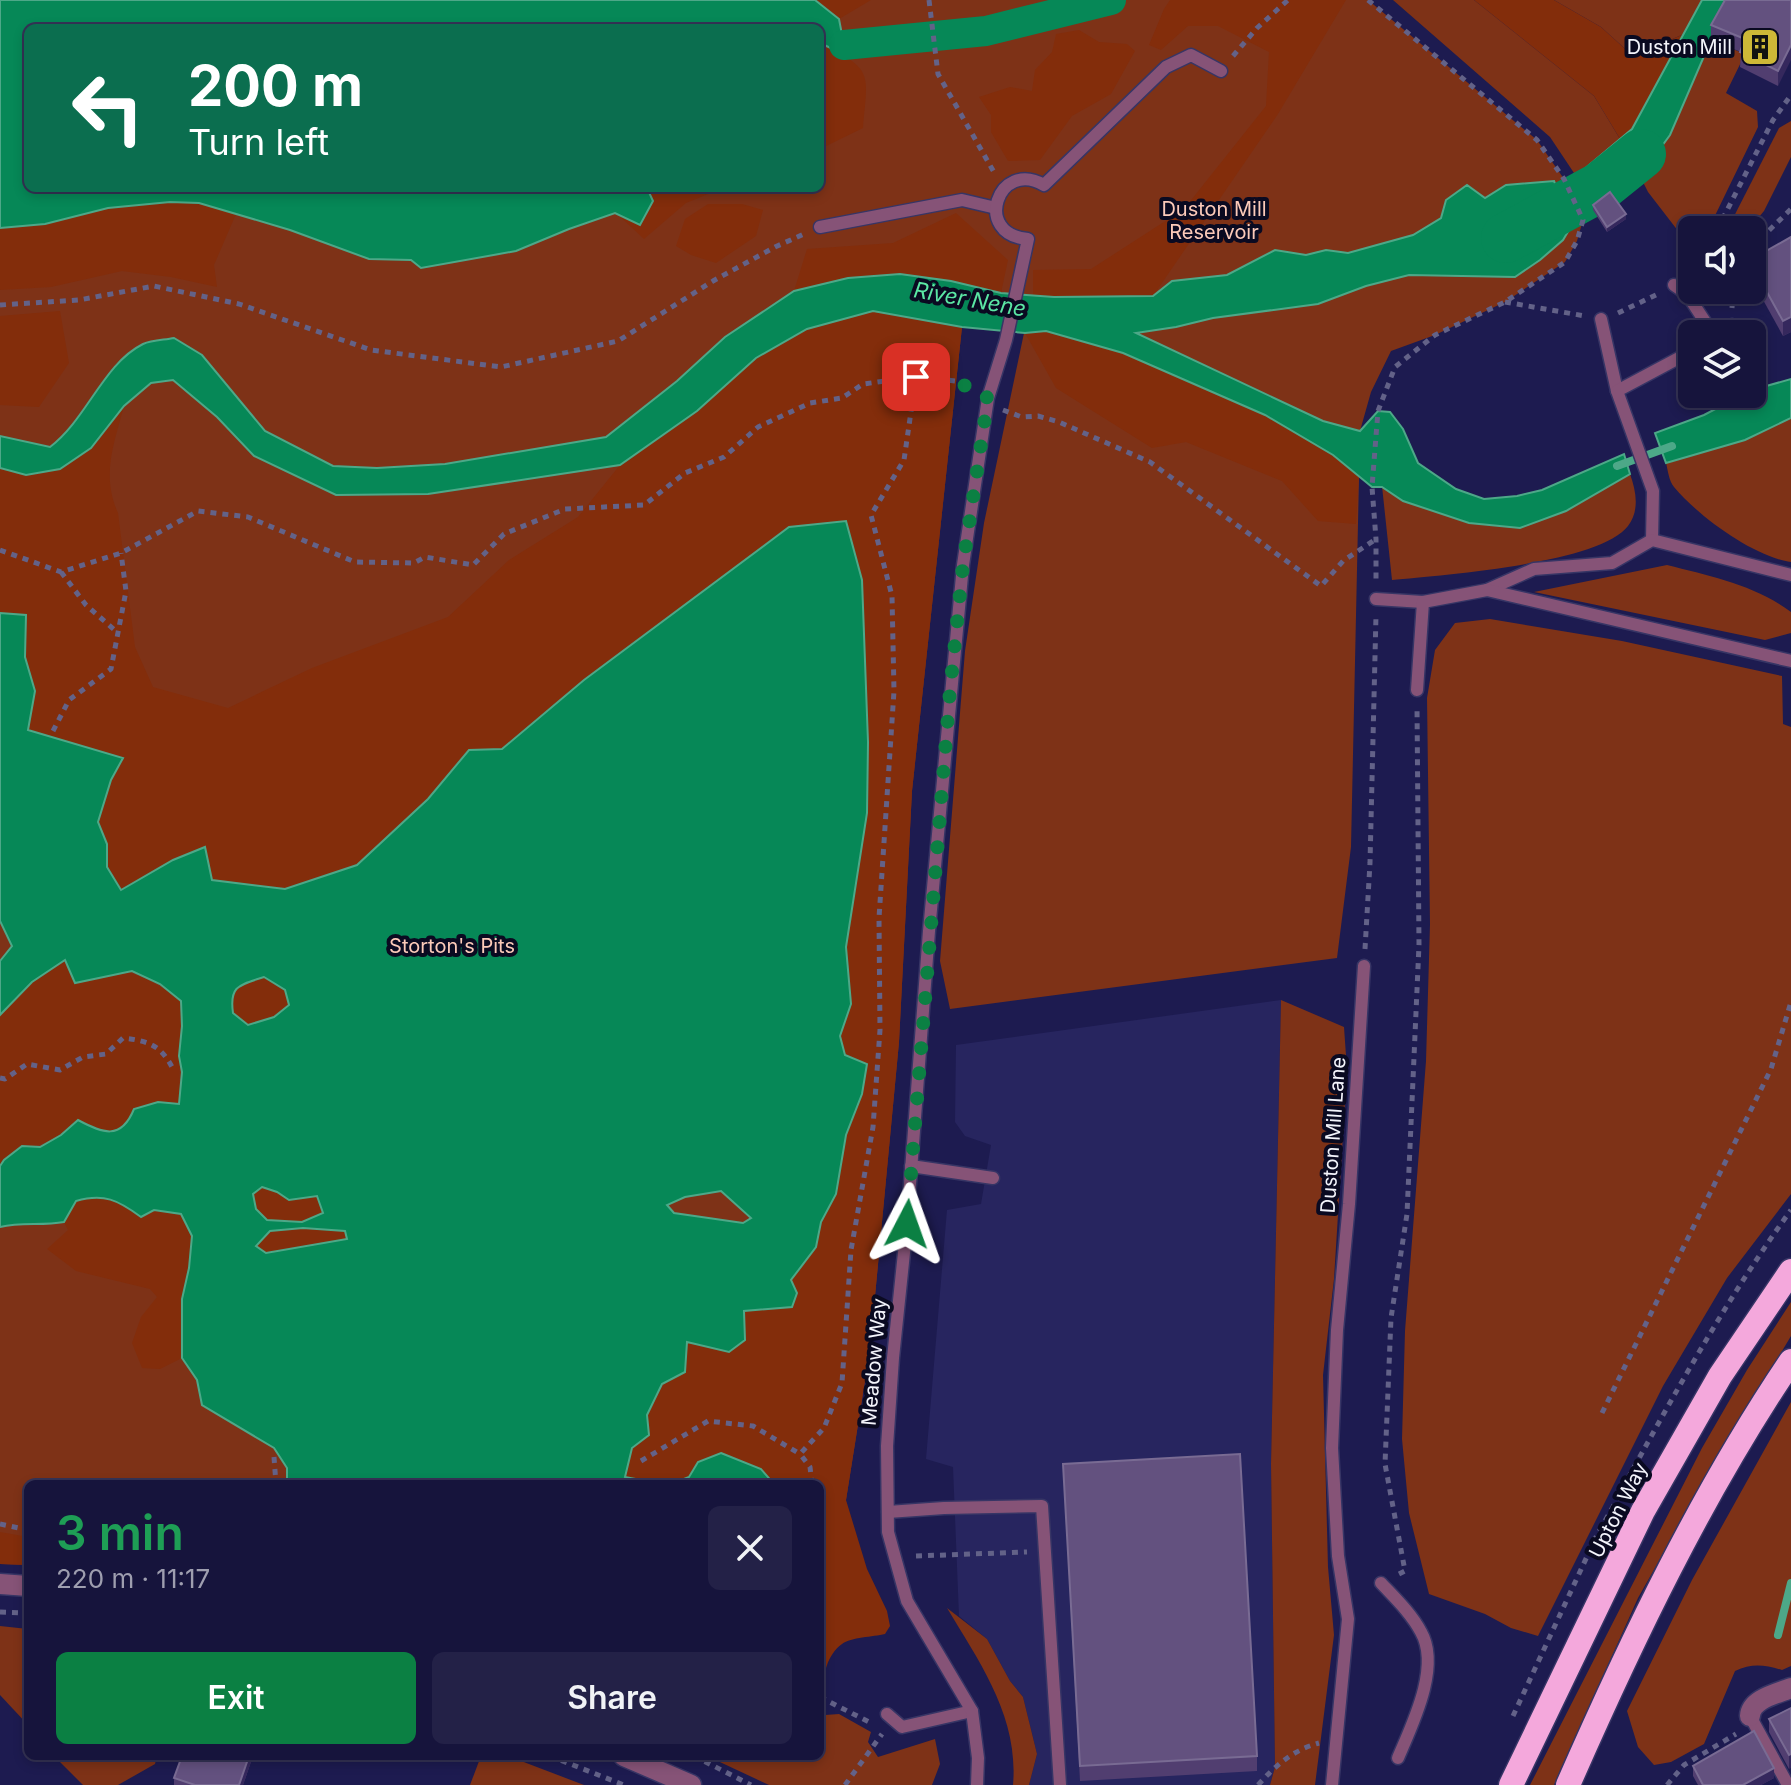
<!DOCTYPE html>
<html lang="en">
<head>
<meta charset="utf-8">
<style>
  body { margin:0; font-family:Inter,sans-serif; background:#232147; color:#f1f3f6; height:100vh; display:flex; flex-direction:column; font-size:30px; white-space:nowrap }
  * { box-sizing:border-box; margin:0 }
  p { font-size:26px; color:#9e9eaf }
  .icon { flex:none; width:44px; height:44px; fill:none; stroke:currentColor; stroke-width:2; stroke-linecap:round; stroke-linejoin:round }
  .map { position:relative; flex:1; overflow:hidden }
  .panel { position:absolute; left:24px; top:1480px; width:800px; height:280px; display:flex; flex-direction:column; background:#16143c; border-radius:12px; box-shadow:0 4px 12px #0003,0 0 0 2px #353356 }
  .panel>* { flex:none }
  .guide { position:absolute; left:24px; top:24px; width:800px; height:168px; border-radius:12px; box-shadow:0 4px 12px #0003,0 0 0 2px #353356; background:#0b6e4f; color:#fff; overflow:hidden }
  .buttons { position:absolute; left:1678px; top:216px; display:grid; gap:16px }
  .buttons a { display:grid; place-items:center; width:88px; height:88px; border-radius:12px; background:#16143c; box-shadow:0 4px 12px #0003,0 0 0 2px #353356; font-size:40px }
  .pin { position:absolute; display:grid; place-items:center; width:68px; height:68px; color:#fff; margin:-34px; border-radius:16px; box-shadow:0 4px 12px #0006 }
  .me { position:absolute; width:88px; margin:-44px; rotate:4deg; stroke-linejoin:round; filter:drop-shadow(0 0 6px #0008) }
  .turn { display:flex; align-items:center; gap:28px; height:168px; padding:0 32px; font-size:36px }
  .turn .icon { width:104px; height:104px; stroke-width:2.5 }
  .turn b { display:block; font-size:56px; line-height:68px }
  .round { display:grid; place-items:center; flex:none; width:84px; height:84px; border-radius:12px; background:#232147 }
  .head { display:flex; align-items:center; justify-content:space-between; height:136px; padding:0 32px }
  h1 { font-size:48px; font-weight:600; line-height:60px; color:#1e9e55 }
  .primary-button { display:flex; gap:16px; margin-top:auto; padding:16px 32px }
  .primary-button a { flex:1; height:92px; border-radius:12px; background:#0b8043; color:#fff; font-size:32px; font-weight:600; line-height:92px; text-align:center }
  .primary-button a+a { background:#232147; color:#f1f3f6 }
  .map>svg:first-child { display:block }
  .built { fill:#27255f }
  .green { fill:#7e3217; fill-rule:evenodd }
  .forest { fill:#832d0b }
  .water { fill:#068857; stroke:#4da888; stroke-width:2; fill-rule:evenodd }
  .lines { fill:none; stroke-linecap:round; stroke-linejoin:round }
  .stream { stroke:#4da888; stroke-width:8 }
  .canal { stroke:#068857; stroke-width:30 }
  .river { stroke:#068857; stroke-width:50 }
  .lane-casing { stroke:#373565; stroke-width:15 }
  .street-casing { stroke:#373565; stroke-width:23 }
  .highway-casing { stroke:#373565; stroke-width:27 }
  .path { stroke:#636288; stroke-width:5; stroke-dasharray:6 6; stroke-linecap:butt }
  .lane { stroke:#865377; stroke-width:12 }
  .street { stroke:#865377; stroke-width:20 }
  .highway { stroke:#f4a8dc; stroke-width:24 }
  .wall { fill:#513e70 }
  .shaded-wall { fill:#35285d }
  .building { fill:#63517f; stroke:#796b93; stroke-width:2 }
  .route { stroke:#0b8043; stroke-width:14; stroke-dasharray:0 25.2 }
  .labels { text-anchor:middle; dominant-baseline:central; stroke-width:8; stroke-linejoin:round; paint-order:stroke }
  .poi-label { font-size:20px; fill:#f3f4fb; stroke:#0a0a21; text-anchor:end }
  .park-label { font-size:20px; fill:#fccab9; stroke:#0a0a21 }
  .street-label { font-size:20px; fill:#f3f4fb; stroke:#0a0a21 }
  .water-label { font-size:22px; font-style:italic; fill:#5be7a4; stroke:#0a0a21 }
</style>
</head>
<body>
<div class="map">
<svg width="1791" height="1785" viewBox="0 0 1791 1785">
  <rect width="100%" height="100%" fill="#1d1b50"/>
  <polygon class="built" points="1281,1000 1271,1464 1275,1767 1270,1785 1029,1785 1037,1754 1023,1697 1010,1681 987,1639 959,1616 953,1467 926,1459 947,1210 981,1204 991,1145 965,1136 955,1122 956,1045"/>
  <g class="green">
    <path d="M0,0h1368l169,140 27,39 19,41 -6,21 -12,21 -60,40 -70,33 -44,16 -20,41 -11,39 -9,416 -14,111 -387,51 -10,-48 25,-310 19,-128 40,-190 -62,-6 -50,464 -13,251 -29,307 -24,151 -24,198 3,17 14,-1 32,18 -3,10 10,15 57,-18 5,25 -8,21h-163l-62,-29h113v-272h-792v81l-28,-1zM28,28h792v160h-792z"/>
    <polygon points="1393,0 1474,0 1594,96 1620,139 1576,176 1550,137"/>
    <polygon points="1554,0 1702,0 1684,34 1633,56 1601,27"/>
    <polygon points="1711,40 1745,54 1726,93 1757,111 1758,127 1708,230 1692,230 1692,249 1648,192 1640,176 1670,135"/>
    <polygon points="1791,121 1791,157 1764,211 1748,230 1727,230 1779,128"/>
    <path d="M1791,418v144c-37,-5 -93,-46 -117,-75 -5,-6 -6,-16 -8,-24l79,-23z"/>
    <path d="M1630,474c6,17 10,36 -2,52 -29,38 -187,49 -236,54l-10,-94 21,15 65,22 52,5 46,-17z"/>
    <path d="M1667,565c43,11 88,20 124,47v21l-26,7 -231,-48z"/>
    <polygon points="1490,619 1622,641 1782,676 1783,724 1791,727 1791,1194 1727,1278 1663,1386 1538,1636 1511,1628 1485,1614 1429,1594 1409,1513 1402,1439 1405,1331 1426,1061 1430,924 1427,698 1435,650 1455,623"/>
    <polygon points="1281,1000 1344,1027 1347,1070 1334,1279 1323,1375 1328,1567 1334,1635 1315,1785 1270,1785 1275,1767 1271,1464"/>
    <polygon points="1791,1302 1791,1336 1699,1490 1638,1598 1554,1785 1530,1785 1702,1448 1747,1370"/>
    <path d="M1791,1402v264l-9,4c-17,-5 -30,-7 -47,1l-31,73 -33,18 -17,3 -16,-18 -11,-36 65,-131z"/>
    <path d="M947,1608l40,31 23,42 13,16 14,57 -8,31h-16c6,-68 -33,-122 -66,-177z"/>
    <polygon points="0,1626 28,1629 28,1725 0,1695"/>
    <polygon points="54,1756 157,1756 155,1764 118,1785 83,1785"/>
    <polygon points="481,1756 508,1756 584,1785 470,1785"/>
  </g>
  <g class="forest">
    <polygon points="815,0 871,0 839,19"/>
    <polygon points="1170,0 1346,0 1278,114 1153,296 1054,297 1033,295 1033,270 1091,269 1184,209 1266,106 1269,52 1218,26 1188,26 1161,50 1149,45 1164,9"/>
    <polygon points="1474,0 1554,0 1601,27 1633,56 1684,34 1632,130 1620,139 1594,96"/>
    <polygon points="1079,30 1099,42 1127,44 1135,51 1111,94 1072,116 1040,160 1008,161 991,132 991,115 979,97 1010,87 1032,91 1035,70 1052,52 1056,34"/>
    <path d="M820,43c54,27 48,29 43,85l-43,21z"/>
    <polygon points="647,188 723,188 686,203 644,239 616,213 640,224 653,201"/>
    <polygon points="170,202 199,203 236,214 214,265 217,287 171,277 122,271 51,287 0,290 0,228 45,224 108,208"/>
    <polygon points="708,204 742,204 763,210 756,236 716,263 691,255 676,246 685,219"/>
    <polygon points="956,213 1008,260 1001,293 951,281 794,291 807,249 893,243"/>
    <polygon points="60,311 69,363 39,407 0,405 0,316"/>
    <path d="M873,311l89,16 -50,464 -13,251 -29,307 -24,151 21,69 20,42 3,15 -5,8c-12,3 -34,3 -43,10 -21,15 -21,49 -17,71h-5v-231h-46l-13,-15 -40,-16 -32,24 -18,7 -46,-7 7,-29 15,-33 40,-73 56,-31 18,-2 30,-29 25,-33 5,-25 15,-28 10,-59 16,-41 5,-29 -22,-10 -5,-19 11,-32 -5,-57 21,-134 -5,-233 -74,-53 -204,153 -82,69 -33,1 -41,49 -71,66 -72,24 -73,-9 -7,-33 -32,13 -52,30 -14,-23v-23l-9,-22 13,-42 12,-22 -96,-28 8,-39 -10,-34 1,-42 -26,-2v-145l26,7 65,-27 33,-42c-10,38 -23,69 -6,107l17,134 18,40 75,21 84,-40 136,-51 61,-57 69,-43 42,-52 77,-54 59,-53 51,-29z"/>
    <path d="M1046,331c26,8 53,13 78,22 82,29 165,70 235,121l-3,50 -38,-3 -36,-40 -96,-39 -34,6 -96,-60 -31,-55z"/>
    <path d="M66,959c47,9 76,11 115,42l-2,103 -21,-2 -44,30 -17,-1 -20,-11c-17,16 -31,27 -55,26l-22,20v-151l32,-33z"/>
    <path d="M263,977l22,13 4,15 -15,12 -26,8 -15,-12c-4,-28 7,-27 30,-36z"/>
    <polygon points="262,1187 277,1192 289,1200 317,1196 323,1213 302,1222 267,1220 256,1209 253,1193"/>
    <polygon points="95,1196 121,1202 141,1217 154,1210 181,1213 192,1236 189,1268 182,1299 182,1358 160,1369 142,1368 132,1343 141,1317 157,1297 150,1289 76,1271 47,1249 68,1230 64,1222 76,1201"/>
    <polygon points="303,1228 346,1231 347,1239 266,1253 255,1246 270,1231"/>
    <polygon points="0,1532 28,1537 28,1565 0,1564"/>
  </g>
  <g class="water">
    <polygon points="0,0 815,0 839,19 844,45 837,51 820,43 820,28 28,28 28,188 647,188 653,201 640,225 615,213 569,229 516,251 421,268 411,260 369,259 290,230 199,203 170,202 108,208 45,224 0,228"/>
    <polygon points="1702,0 1734,0 1711,40 1670,135 1640,176 1593,210 1576,176 1632,129"/>
    <path d="M1554,181l18,44 -9,15 -23,20 -25,17 -106,-2 -43,11 -48,18 -105,14 -37,9 -40,6 187,88 37,10 18,-20 12,1 13,17 15,34 38,26 28,10 33,-3 25,-6 82,-36 6,20 -64,37 -46,17 -51,-5 -66,-22 -21,-14h-10l-39,-32 -68,-40 -142,-62 -77,-22 -21,2 -63,-6 -89,-16 -66,18 -51,29 -59,53 -77,54 -192,29 -92,1 -82,-39 -37,-39 -44,-37 -22,3 -27,23 -33,42 -31,21 -34,6 -26,-7v-32l50,11c37,-28 53,-83 93,-103 9,-4 21,-4 31,-6l28,17 63,76 68,35 44,2 68,-4 161,-27 71,-56 48,-44 69,-46 54,-13 52,-4 51,7 50,12 53,4 99,-1 19,-15 55,-6 48,-25 31,5 20,-5 22,3 65,-18 28,-17 5,-18 21,-15 18,13 21,-13z"/>
    <polygon points="1791,379 1791,418 1745,440 1666,463 1655,433 1704,415 1744,394 1752,394 1752,390"/>
    <path d="M846,521l16,59 6,162 -1,71 -21,134 5,57 -11,32 5,19 22,9 -5,30 -16,41 -10,59 -15,28 -5,25 -25,33 6,13 -5,14 -48,4 1,29 -16,12 -42,-10 -2,30 -23,12 -15,31 2,20 -17,13 -7,29 37,7h-375v-16l-13,-20 -72,-43 -5,-25 -15,-22v-59l7,-31 3,-32 -11,-22 -27,-4 -13,7c-23,-17 -37,-24 -65,-16l-12,21c-22,4 -42,0 -64,5v-61l4,-6 18,-14 18,1 21,-12 17,-15c24,13 43,21 56,-11l24,-7 21,2 3,-32 -3,-16 3,-30 -1,-25 -21,-17 -28,-13 -57,12 -10,-23 -33,22 -32,33v-54l12,-15 -12,-25v-308l26,2 -1,42 10,34 -7,39 95,28 -12,22 -13,42 9,22v23l14,23 52,-30 32,-13 7,33 73,9 72,-24 71,-66 41,-49 33,-1 82,-69 205,-153zM264,977l21,13 4,15 -15,12 -26,8 -15,-12c-4,-28 7,-28 31,-36zM262,1187l15,5 12,8 28,-4 6,17 -21,9 -35,-2 -11,-11 -3,-15zM721,1191l30,27 -8,5 -69,-10 -7,-8 18,-8zM303,1228l42,3 2,8 -81,14 -10,-7 14,-15z"/>
    <polygon points="721,1453 761,1469 774,1484 671,1484 689,1477 698,1462"/>
  </g>
  <g class="lines">
    <g class="stream">
      <polyline points="1617,466 1672,446"/>
      <polyline points="1778,1635 1791,1583"/>
    </g>
    <polyline class="canal" points="844,45 986,31 1111,0"/>
    <polyline class="river" points="1506,238 1600,187 1641,154"/>
    <defs>
      <g id="lane">
        <polyline points="820,227 962,200 996,208"/>
        <polyline points="1674,285 1687,294 1713,334"/>
        <polyline points="1601,319 1617,391"/>
        <polyline points="1722,334 1732,325"/>
        <polyline points="1652,540 1653,491 1617,391 1692,351"/>
        <polyline points="1487,590 1534,569 1612,563 1652,540 1791,575"/>
        <polyline points="1376,599 1423,602"/>
        <polyline points="1417,690 1423,602 1487,590 1791,661"/>
        <polyline points="911,1166 993,1178"/>
        <polyline points="888,1512 944,1508 1042,1506 1060,1785"/>
        <path d="M1381,1583c14,15 30,30 40,49 20,35 -9,93 -23,126"/>
        <polyline points="887,1714 902,1727 972,1711"/>
        <polyline points="1750,1716 1788,1785"/>
        <path d="M977,1785l1,-27 -6,-47 -65,-110 -19,-69 -1,-86 6,-88 14,-134 22,-293 34,-366 25,-167 18,-58 22,-101c-56,-4 -30,-81 16,-54l122,-118 25,-12 30,16"/>
        <polyline points="1332,1785 1348,1619 1338,1556 1332,1448 1337,1330 1349,1204 1364,966"/>
      </g>
      <g id="street">
        <polyline points="0,1584 28,1586"/>
        <path d="M1750,1716c1,-17 26,-22 41,-28"/>
        <polyline points="624,1756 691,1785"/>
      </g>
      <g id="highway">
        <polyline points="1511,1785 1643,1511 1720,1376 1791,1271"/>
        <path d="M1568,1785c64,-146 134,-292 223,-424"/>
      </g>
    </defs>
    <use href="#lane" class="lane-casing"/>
    <use href="#street" class="street-casing"/>
    <use href="#highway" class="highway-casing"/>
    <g class="path">
      <polyline points="929,0 938,74 995,174"/>
      <polyline points="1368,0 1537,140 1564,179 1583,220 1577,241 1565,262 1505,302 1435,335 1395,367 1378,411 1372,487 1376,539 1376,581"/>
      <polyline points="1233,56 1257,28 1288,0"/>
      <polyline points="1717,230 1773,120 1791,95"/>
      <polyline points="1752,247 1791,209"/>
      <polyline points="1505,302 1585,316"/>
      <polyline points="0,305 79,300 154,286 239,304 371,350 501,367 618,341 713,281 775,247 804,234"/>
      <polyline points="1732,308 1733,290"/>
      <polyline points="1618,313 1660,293"/>
      <polyline points="1003,410 1022,417 1038,416 1059,422 1150,462 1321,586 1343,561 1376,539"/>
      <polyline points="0,550 61,572 121,553 198,511 248,517 355,562 414,563 425,557 473,565 504,534 565,509 644,505 685,473 724,457 758,427 810,403 842,398 863,384 916,377 956,381 971,389"/>
      <polyline points="61,572 86,605 118,633"/>
      <polyline points="53,731 69,700 111,669 126,591 121,553"/>
      <polyline points="1365,949 1370,863 1376,615"/>
      <path d="M0,1078l5,1 22,-15 33,6 23,-13 23,-3 17,-16c27,3 39,8 51,33"/>
      <polyline points="1602,1413 1771,1069 1791,1002"/>
      <polyline points="274,1457 276,1484"/>
      <polyline points="641,1461 708,1421 753,1426 800,1454"/>
      <polyline points="812,1484 810,1467 800,1454 824,1428 842,1383 851,1250 873,1127 880,1030 879,918 894,691 892,596 871,515 904,460 916,377"/>
      <path d="M1622,1489c53,-96 105,-191 169,-279"/>
      <polyline points="0,1524 28,1530"/>
      <polyline points="916,1556 1027,1552"/>
      <polyline points="1399,1574 1405,1571 1385,1464 1391,1318 1407,1214 1419,945 1417,707"/>
      <polyline points="0,1612 28,1613"/>
      <polyline points="820,1697 869,1722"/>
      <polyline points="1513,1716 1597,1535 1618,1498"/>
      <polyline points="550,1756 624,1785"/>
      <polyline points="694,1756 751,1785"/>
      <polyline points="845,1785 882,1734"/>
      <path d="M1258,1785c18,-20 35,-35 61,-42"/>
      <polyline points="1667,1785 1684,1765 1736,1734"/>
    </g>
    <use href="#lane" class="lane"/>
    <use href="#street" class="street"/>
    <use href="#highway" class="highway"/>
  </g>
  <g class="wall">
    <polygon points="1791,0 1778,86 1740,67 1741,52 1711,40 1711,25"/>
    <polygon points="1593,205 1626,219 1607,232 1593,210"/>
    <polygon points="1791,237 1791,332 1783,336 1752,280 1752,259"/>
    <polygon points="1063,1464 1257,1756 1257,1771 1080,1781"/>
    <polygon points="1791,1708 1789,1769 1769,1732 1769,1719"/>
    <polygon points="253,1756 243,1785 174,1785 174,1778"/>
    <polygon points="1693,1766 1774,1778 1761,1785 1698,1785 1693,1776"/>
  </g>
  <g class="shaded-wall">
    <polygon points="1791,45 1791,60 1778,86 1778,71"/>
    <polygon points="1626,214 1626,219 1607,232 1607,227"/>
    <polygon points="1791,317 1791,332 1783,336 1783,321"/>
    <polygon points="1791,1754 1791,1768 1789,1769 1789,1755"/>
    <polygon points="249,1756 253,1756 243,1785 239,1785"/>
    <polygon points="1774,1768 1774,1778 1761,1785 1743,1785"/>
  </g>
  <g class="building">
    <polygon points="1725,0 1791,0 1791,45 1778,71 1740,52 1745,39 1711,25"/>
    <polygon points="1610,192 1626,214 1607,227 1593,205"/>
    <polygon points="1791,237 1791,317 1783,321 1752,265 1752,259"/>
    <polygon points="1240,1454 1257,1756 1080,1766 1063,1464"/>
    <polygon points="1791,1708 1791,1754 1789,1755 1769,1719"/>
    <polygon points="1754,1731 1774,1768 1743,1785 1703,1785 1693,1766"/>
    <polygon points="182,1756 249,1756 239,1785 195,1785 174,1778"/>
  </g>
  <g class="lines">
    <polyline class="route" points="907,1224 950,691 963,565 988,398 956,381 916,377"/>
  </g>
  <defs>
    <symbol id="building-square" viewBox="-11 -11 22 22"><rect x="-9" y="-9" width="18" height="18" rx="4" fill="#ceb837" stroke="#0a0a21"/><path d="M-4-6H4V6H1V3H-1V6H-4ZM-2.5-4.3h1.7v1.8h-1.7ZM.8-4.3h1.7v1.8H.8ZM-2.5-1h1.7V.8h-1.7ZM.8-1h1.7V.8H.8Z" fill="#111"/></symbol>
  </defs>
  <g fill-rule="evenodd">
    <use href="#building-square" x="1738" y="25" width="44" height="44"/>
  </g>
  <g class="labels">
    <g class="poi-label">
      <text x="1732" y="47">Duston Mill</text>
    </g>
    <g class="park-label">
      <text x="1214" y="209">Duston Mill<tspan x="1214" dy="23">Reservoir</tspan></text>
      <text x="452" y="946">Storton's Pits</text>
    </g>
    <g class="street-label">
      <text transform="translate(1333 1135) rotate(-86)">Duston Mill Lane</text>
      <text transform="translate(874 1362) rotate(-85)">Meadow Way</text>
      <text transform="translate(1618 1510) rotate(-63)">Upton Way</text>
    </g>
    <g class="water-label">
      <text transform="translate(970 299) rotate(10)">River Nene</text>
    </g>
  </g>
</svg>
<div class="buttons">
<a><svg class="icon" aria-label="sound" viewBox="0 0 24 24"><path d="M4 9h4l5-4v14l-5-4H4zM17 9q2 3 0 6"/></svg></a>
<a><svg class="icon" aria-label="layers" viewBox="0 0 24 24"><path d="M12 4l9 5-9 5-9-5zM3 14l9 5 9-5"/></svg></a>
</div>
<div class="pin" style="left:916px;top:377px;background:#d93025"><svg class="icon" aria-label="arrive" viewBox="0 0 24 24"><path d="M6 21V4h12l-3 4 3 4H6"/></svg></div>
<svg class="me" style="left:907px;top:1224px" viewBox="-20 -20 40 40"><path d="M0-17L14 15 0 8-14 15z" fill="#0b8043" stroke="#fff" stroke-width="4"/></svg>
<div class="guide">
<div class="turn"><svg class="icon" aria-label="left" viewBox="0 0 24 24"><path d="M17 20v-9H6M10 6l-5 5 5 5"/></svg><div><b>200 m</b>Turn left</div></div>
</div>
<section class="panel">
<div class="head"><div><h1>3 min</h1><p>220 m · 11:17</p></div><a class="round"><svg class="icon" aria-label="close" viewBox="0 0 24 24"><path d="M6 6l12 12M18 6L6 18"/></svg></a></div>
<div class="primary-button"><a>Exit</a><a>Share</a></div>
</section>
</div>
</body>
</html>
